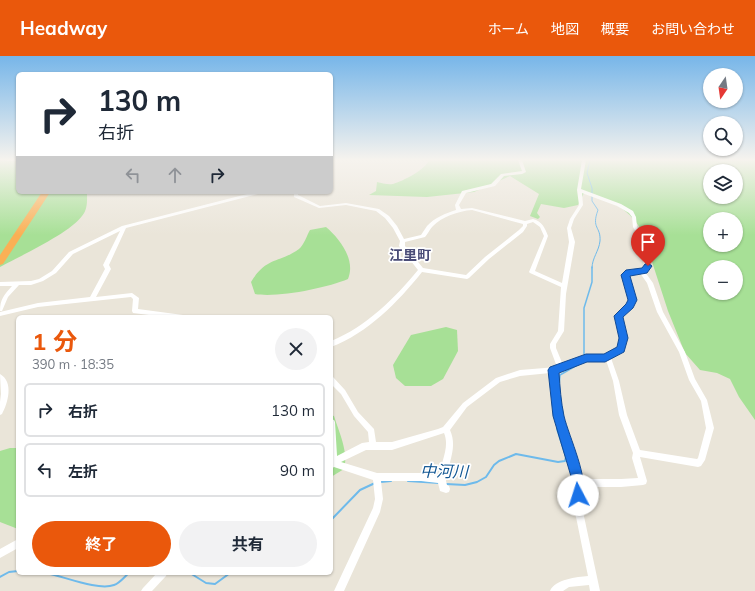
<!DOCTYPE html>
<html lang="ja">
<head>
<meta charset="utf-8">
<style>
  body { margin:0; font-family:Mulish,"Noto Sans JP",sans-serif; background:#f2f2f3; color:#1f2937; height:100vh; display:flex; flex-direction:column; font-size:15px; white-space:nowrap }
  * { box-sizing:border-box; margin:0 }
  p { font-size:13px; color:#747a83 }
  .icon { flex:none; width:22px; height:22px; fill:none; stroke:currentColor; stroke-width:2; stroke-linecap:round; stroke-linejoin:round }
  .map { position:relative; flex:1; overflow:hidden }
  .panel { position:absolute; left:16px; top:259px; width:317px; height:260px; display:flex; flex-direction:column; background:#fff; border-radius:6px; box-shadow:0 1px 3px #0004 }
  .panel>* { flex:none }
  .guide { position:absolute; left:16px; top:16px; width:317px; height:122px; border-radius:6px; box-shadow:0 1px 3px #0004; background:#fff; color:#1f2937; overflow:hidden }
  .needle { width:26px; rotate:193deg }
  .controls { position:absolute; left:703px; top:12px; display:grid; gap:8px }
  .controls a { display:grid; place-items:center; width:40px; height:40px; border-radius:50%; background:#fff; box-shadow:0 1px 3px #0004; font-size:20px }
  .pin { position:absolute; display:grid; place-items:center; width:34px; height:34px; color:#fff; margin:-41px -17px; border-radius:50% 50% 50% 0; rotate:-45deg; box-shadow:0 0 4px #0007 }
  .pin .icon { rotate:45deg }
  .me { position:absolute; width:44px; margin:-22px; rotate:355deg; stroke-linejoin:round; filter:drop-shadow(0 0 3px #0008) }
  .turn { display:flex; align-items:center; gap:14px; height:84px; padding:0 16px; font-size:18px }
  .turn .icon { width:52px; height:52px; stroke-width:2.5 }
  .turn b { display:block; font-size:28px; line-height:34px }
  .lanes { display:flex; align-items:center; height:38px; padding:0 16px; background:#0003; justify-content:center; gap:20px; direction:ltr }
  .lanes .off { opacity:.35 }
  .round { display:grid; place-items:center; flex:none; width:42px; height:42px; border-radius:21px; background:#f2f2f3 }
  .overview { display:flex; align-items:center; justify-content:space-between; height:68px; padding:0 16px }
  h1 { font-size:24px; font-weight:700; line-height:30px; color:#ea580c }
  .action { display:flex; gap:8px; margin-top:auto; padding:8px 16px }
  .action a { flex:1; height:46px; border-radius:24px; background:#ea580c; color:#fff; font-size:16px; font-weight:700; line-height:46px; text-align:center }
  .action a+a { background:#f2f2f3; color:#1f2937 }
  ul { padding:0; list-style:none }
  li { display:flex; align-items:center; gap:12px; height:54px; margin:0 8px 6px; padding:0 8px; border:2px solid #e0e1e3; border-radius:6px }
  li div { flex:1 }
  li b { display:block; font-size:15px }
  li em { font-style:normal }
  header { display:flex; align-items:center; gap:24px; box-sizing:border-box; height:56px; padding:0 20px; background:#ea580c; color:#fff }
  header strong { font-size:19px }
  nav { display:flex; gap:22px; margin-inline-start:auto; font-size:14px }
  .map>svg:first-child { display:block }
  .green { fill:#a7e096; fill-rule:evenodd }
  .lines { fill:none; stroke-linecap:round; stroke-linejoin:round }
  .stream-far2 { stroke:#6ebaeb; stroke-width:1 }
  .stream-far1 { stroke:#6ebaeb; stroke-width:1.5 }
  .stream { stroke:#6ebaeb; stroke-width:2 }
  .minor { fill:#fff; fill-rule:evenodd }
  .motorway { fill:#fab055; fill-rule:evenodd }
  .route { fill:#1a73e8; stroke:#114b97 }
  .labels { text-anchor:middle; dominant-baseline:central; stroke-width:3.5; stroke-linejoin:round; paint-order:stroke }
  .quarter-label { font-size:14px; font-weight:bold; fill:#4a4c77; stroke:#fff }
  .near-water-label { font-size:16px; font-style:italic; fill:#105693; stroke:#fff }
</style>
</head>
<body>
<header>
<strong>Headway</strong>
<nav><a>ホーム</a><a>地図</a><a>概要</a><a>お問い合わせ</a></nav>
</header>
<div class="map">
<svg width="755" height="535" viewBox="0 0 755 535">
  <rect width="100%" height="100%" fill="#eae5d9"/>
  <g class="green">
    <path d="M0,104h18v32h69c0,8 1,17 -5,24 -12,17 -62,40 -82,51z"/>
    <path d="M429,104h326v260l-16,-23 -9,-18 -13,-6 -17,-3 -15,-17 -17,-42 -25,-77c-10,-23 -35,-37 -59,-41l-6,12 -14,3 -23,-4 -4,9 3,4 -2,2 -8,-3 9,-22 -29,-18 -36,16 -47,5 -58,-2 7,-4 1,-9c5,1 11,3 16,2 10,-3 32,-14 36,-24zM710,115h26v26h-26zM710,163h26v26h-26zM710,211h26v26h-26z"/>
    <path d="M326,171c14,12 30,33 22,52 -21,9 -71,19 -93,15l-4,-12c16,-26 27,-18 48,-33 5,-4 8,-14 11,-19z"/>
    <polygon points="446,271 457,274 458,295 443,323 431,330 405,330 396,322 393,309 411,279"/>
    <path d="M331,359l3,1c5,16 15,37 10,53l-13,8z"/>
    <polygon points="10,392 18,392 18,473 0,466 0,395"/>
  </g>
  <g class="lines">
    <path class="stream-far2" d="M590,104l-3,13 5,15v13l6,9c-7,19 3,16 2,31 -1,10 -8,17 -8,27"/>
    <g class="stream-far1">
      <polyline points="584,298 584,252 592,226 592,211"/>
      <polyline points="559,331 560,319 579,308"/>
      <polyline points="561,347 562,353"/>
    </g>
    <g class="stream">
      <polyline points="562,352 563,362"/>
      <polyline points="408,425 439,427"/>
      <polyline points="381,426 391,425"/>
      <polyline points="446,428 465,429 477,426 486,421 494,409 499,405 516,398 558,406 565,405 566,401 557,373 559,369"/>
      <polyline points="331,464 360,434 375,427"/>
      <path d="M46,517c17,3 52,18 68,12 6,-2 10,-8 15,-12"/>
      <polyline points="190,517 206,527 215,528 230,517"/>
      <polyline points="0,521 9,516 18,515"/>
    </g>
    <g class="minor">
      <polygon points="6,104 18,104 18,105 8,105"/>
      <path d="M518,104h4l4,12 -4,2 -18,2 -9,10 -29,7 -7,12 2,4 11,-1 53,13 8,-2c9,2 12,9 15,17l-13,35 27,12 7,-41 -2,-14 3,-9 9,-14 -2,-15 5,-30h4l-5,29 40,15 12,7 3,6 1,10 9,12 4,29 -5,4 8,11 10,29 22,40 10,27 12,21 7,28 -9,32 -4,6 -3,1 -58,-10 7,24 -1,3 -3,1 -22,2h-38l-1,20 18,84h-10l-1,-6 -20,2 -6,4h-13c5,-12 27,-14 38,-15l-14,-69 1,-24 -20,-67 -5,-43 -30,3 -20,6 -33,25 -17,23c8,18 -2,32 -4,51l1,4 2,1 1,3 -1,3 -3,1 -6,-2 -2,-8 -17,-2h-40l2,18 -3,13 -36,79h-10l39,-83 2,-9 -2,-19 -39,-13 -3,2v-50l3,1 1,2 2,34 25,-13 7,-1 -1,-10 -14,-16 -13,-22 -10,-10v-8l2,1 12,13 13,22 16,17 2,13h16l46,-13 5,-2 20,-24 33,-25 24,-8 37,-3 -7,-19v-4l8,-13 3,-44 -31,-14 -1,-1 15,-36 -4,-9 -7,-5 -6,2v2l-4,6 -34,27 -20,19 -2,1 -45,-7c-24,30 -54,61 -91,75v-6c35,-14 64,-43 87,-71l-19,-24 1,-5 -7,-13 -8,-10 -9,-7 -30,-6 -27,3 -25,-11v-5h4v3l22,11 26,-3 33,6 10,7 8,10 7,13 17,-4c2,-3 4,-6 6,-9 7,-8 19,-13 29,-16l-1,-5 7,-14 29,-7 10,-10 21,-3zM582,137l35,13 12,7 3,4 1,10 7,12 4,28c-7,4 -15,2 -21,8l6,25 -2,5 -11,11 4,22 -2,10 -14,7h-18l-23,10 -7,-17v-4l8,-13 2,-37 9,-52 -4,-14 3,-9 9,-14zM472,154l51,14v2l-4,4 -34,27 -19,18 -43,-7 -18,-22v-4l20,-5c3,-3 4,-7 8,-11 9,-9 25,-15 39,-16zM640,217l7,10 10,29 22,40 10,28 12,21 5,27 -8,30 -1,1 -57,-9 -13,-35 -8,-34 -8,-23 12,-7c4,-12 1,-22 -1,-34l10,-9 3,-8 -6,-24 3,-2zM606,304l7,21 6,34 14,38 -1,5 6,20 -17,1h-39l-19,-63 -6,-44 6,-1 24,-10zM444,377c6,14 -3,29 -5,43l-18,-3h-44l-36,-11 25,-12h26z"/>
      <path d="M255,136h7v1l-136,35 -17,37 2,4 -15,28 36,-4 7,5 -1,11 45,6 3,2h-21l-32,-4 -1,-2 1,-12 -2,-2 -93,10 -38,9v-4l38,-9 52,-6 15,-28 -2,-4 17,-34 -47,23 -17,19 -13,8 -12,4h-12l-11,12 -6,14h-2c0,-12 4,-16 12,-25h-12v-4l31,-1 8,-2 13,-8 17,-19 53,-26z"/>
      <path d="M0,318c14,8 8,29 2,40l-2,1v-13l1,-8z"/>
      <polygon points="18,483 18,492 0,502 0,493"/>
      <polygon points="157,517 167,517 166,520 152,535 141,535 143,532"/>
    </g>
    <polygon class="motorway" points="42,136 48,136 49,138 3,208 0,209 0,199"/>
  </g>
  <linearGradient id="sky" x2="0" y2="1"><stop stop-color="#77b6e9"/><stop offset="0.58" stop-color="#f6f3ee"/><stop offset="1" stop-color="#f6f3ee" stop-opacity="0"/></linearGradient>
  <rect width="755" height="179" fill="url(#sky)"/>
  <path class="route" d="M648,207l4,3 -5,7 -17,3 7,24 -4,8 -10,9 5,21 -4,14 -19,10h-18l-28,11c1,14 2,29 5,43 5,21 26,64 18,83l-4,2 -4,-2 -2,-4 1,-12 -20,-67 -5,-46 2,-3 36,-13h18l13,-7 2,-9 -5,-22 12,-12 2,-4 -7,-25 5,-5 16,-2 3,-4z"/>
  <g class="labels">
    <g class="quarter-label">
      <text x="410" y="199">江里町</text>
    </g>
    <g class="near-water-label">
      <text transform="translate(444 415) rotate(1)">中河川</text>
    </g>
  </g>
</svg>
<div class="controls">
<a><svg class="needle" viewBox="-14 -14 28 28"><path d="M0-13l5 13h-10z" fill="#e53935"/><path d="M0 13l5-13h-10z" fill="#747a83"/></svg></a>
<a><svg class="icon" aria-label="search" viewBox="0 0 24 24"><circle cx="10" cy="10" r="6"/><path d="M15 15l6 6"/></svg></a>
<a><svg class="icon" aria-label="layers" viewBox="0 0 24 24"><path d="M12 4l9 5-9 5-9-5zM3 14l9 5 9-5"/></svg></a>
<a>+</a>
<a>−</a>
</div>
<div class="pin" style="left:648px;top:210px;background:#d93025"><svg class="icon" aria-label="arrive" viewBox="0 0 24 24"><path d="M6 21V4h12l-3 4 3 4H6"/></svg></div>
<svg class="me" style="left:578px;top:439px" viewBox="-20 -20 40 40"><circle r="19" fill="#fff"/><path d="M0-13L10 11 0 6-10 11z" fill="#1a73e8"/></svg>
<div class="guide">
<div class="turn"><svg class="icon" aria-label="right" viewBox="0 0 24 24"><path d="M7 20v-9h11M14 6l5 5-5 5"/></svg><div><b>130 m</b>右折</div></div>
<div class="lanes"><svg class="icon off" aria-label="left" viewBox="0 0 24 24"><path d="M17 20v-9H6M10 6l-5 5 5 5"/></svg><svg class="icon off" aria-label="ahead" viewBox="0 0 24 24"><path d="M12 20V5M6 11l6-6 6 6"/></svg><svg class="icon" aria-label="right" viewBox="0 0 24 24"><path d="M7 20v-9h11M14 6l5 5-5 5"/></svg></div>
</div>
<section class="panel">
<div class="overview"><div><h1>1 分</h1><p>390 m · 18:35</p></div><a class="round"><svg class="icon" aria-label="close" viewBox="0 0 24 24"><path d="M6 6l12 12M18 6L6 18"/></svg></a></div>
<ul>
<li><svg class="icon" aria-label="right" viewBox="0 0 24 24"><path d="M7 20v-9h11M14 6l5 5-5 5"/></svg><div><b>右折</b></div><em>130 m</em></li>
<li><svg class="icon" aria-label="left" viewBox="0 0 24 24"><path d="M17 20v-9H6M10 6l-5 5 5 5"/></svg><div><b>左折</b></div><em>90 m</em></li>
</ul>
<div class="action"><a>終了</a><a>共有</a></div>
</section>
</div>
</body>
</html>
